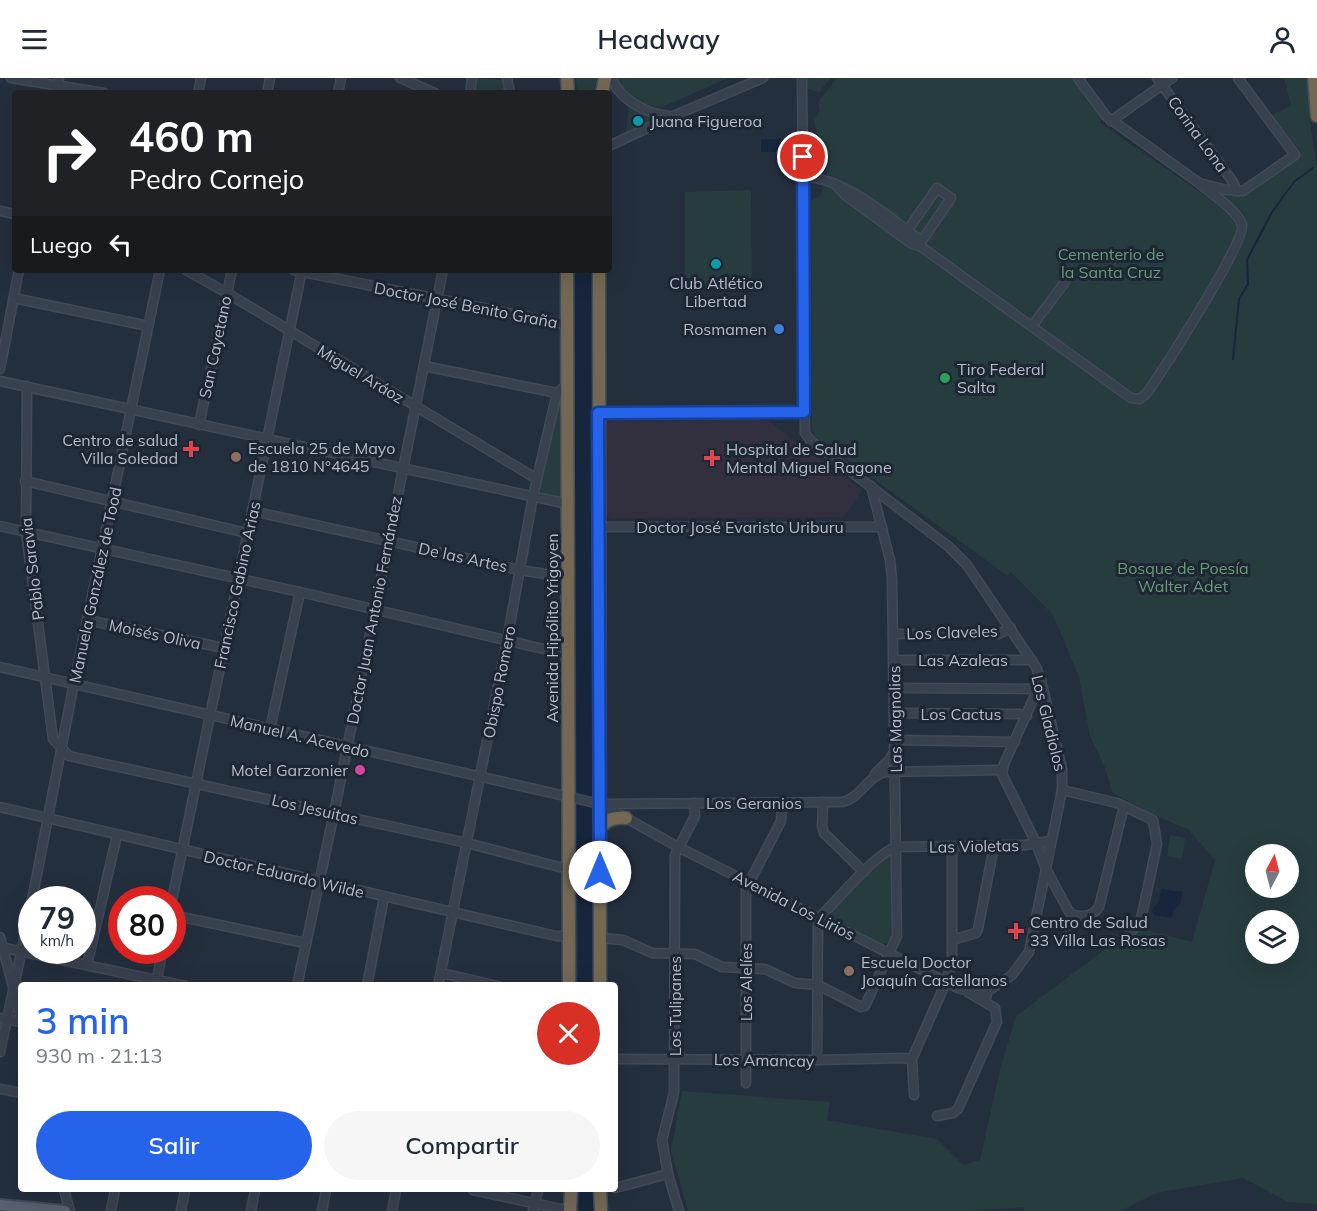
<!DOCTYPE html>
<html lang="es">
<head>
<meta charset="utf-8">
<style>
  body { margin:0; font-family:Mulish,sans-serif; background:#f6f6f7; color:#1f2937; height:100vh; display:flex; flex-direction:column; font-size:22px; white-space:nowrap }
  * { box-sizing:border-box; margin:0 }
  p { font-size:20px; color:#747a83 }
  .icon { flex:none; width:33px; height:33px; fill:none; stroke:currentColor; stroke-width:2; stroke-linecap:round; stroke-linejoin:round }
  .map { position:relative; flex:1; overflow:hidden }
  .side { position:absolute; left:18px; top:904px; width:600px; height:210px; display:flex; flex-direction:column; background:#fff; border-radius:6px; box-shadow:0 6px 24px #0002 }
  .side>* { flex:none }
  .banner { position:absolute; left:12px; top:12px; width:600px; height:183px; border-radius:6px; box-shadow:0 6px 24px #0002; background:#202124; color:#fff; overflow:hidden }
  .needle { width:39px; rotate:7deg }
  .fabs { position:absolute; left:1245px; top:766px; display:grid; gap:12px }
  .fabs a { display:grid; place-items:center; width:54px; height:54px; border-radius:50%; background:#fff; box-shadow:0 6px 24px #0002; font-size:30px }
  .speed { position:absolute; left:18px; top:808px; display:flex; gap:12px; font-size:30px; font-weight:700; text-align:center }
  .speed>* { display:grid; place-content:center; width:78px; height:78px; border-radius:50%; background:#fff; box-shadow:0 6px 24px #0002; line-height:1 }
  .speed small { font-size:15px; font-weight:400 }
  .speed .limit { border:9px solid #d22; background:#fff; color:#111 }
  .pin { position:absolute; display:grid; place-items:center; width:51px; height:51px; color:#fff; margin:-26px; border:3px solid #fff; border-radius:50%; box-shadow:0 2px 6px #0007 }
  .me { position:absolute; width:66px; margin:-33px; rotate:0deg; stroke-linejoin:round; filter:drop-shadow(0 0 4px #0008) }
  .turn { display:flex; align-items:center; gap:21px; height:126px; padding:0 18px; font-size:27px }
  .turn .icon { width:78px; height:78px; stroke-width:2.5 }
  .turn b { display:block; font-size:42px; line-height:51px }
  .then { display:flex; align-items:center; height:57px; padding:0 18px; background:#0003; gap:12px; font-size:22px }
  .round { display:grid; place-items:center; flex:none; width:63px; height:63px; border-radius:32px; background:#f6f6f7 }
  .overview { display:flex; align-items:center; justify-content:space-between; height:102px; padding:0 18px }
  h1 { font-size:36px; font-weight:600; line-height:45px; color:#2563eb }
  .primary-button { display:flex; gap:12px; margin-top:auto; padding:12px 18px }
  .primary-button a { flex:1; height:69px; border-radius:36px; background:#2563eb; color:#fff; font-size:24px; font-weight:600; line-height:69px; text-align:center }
  .primary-button a+a { background:#f6f6f7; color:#1f2937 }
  header { display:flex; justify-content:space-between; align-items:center; height:78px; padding:0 18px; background:#fff; font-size:27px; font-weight:600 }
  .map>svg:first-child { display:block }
  .medical { fill:#32303f }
  .green { fill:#263c3f; fill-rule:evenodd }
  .water { fill:#17263c }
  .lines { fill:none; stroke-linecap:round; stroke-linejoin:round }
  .stream { stroke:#17263c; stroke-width:2 }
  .minor-casing { stroke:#414a57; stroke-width:11 }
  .major-casing { stroke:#414a57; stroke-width:14 }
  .highway-casing { stroke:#434c59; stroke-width:15 }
  .minor { stroke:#38414e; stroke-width:8 }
  .major { stroke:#56606e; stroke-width:10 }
  .highway { stroke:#746855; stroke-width:12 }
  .route-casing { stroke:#184099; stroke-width:15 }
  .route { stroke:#2563eb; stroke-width:10 }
  .culture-dot { fill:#0f9aa8; stroke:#1d2633; stroke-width:2 }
  .shop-dot { fill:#3f7fe0; stroke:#1d2633; stroke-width:2 }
  .leisure-dot { fill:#2e9e5b; stroke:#1d2633; stroke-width:2 }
  .health-dot { fill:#e0444e; stroke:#1d2633; stroke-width:2 }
  .education-dot { fill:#8d6e63; stroke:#1d2633; stroke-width:2 }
  .hotel-dot { fill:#d1479c; stroke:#1d2633; stroke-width:2 }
  .labels { text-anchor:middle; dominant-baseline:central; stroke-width:6; stroke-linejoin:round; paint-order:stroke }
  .poi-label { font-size:16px; fill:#b4bcc9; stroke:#1d2633; text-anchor:start }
  .street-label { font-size:16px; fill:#b4bcc9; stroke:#1d2633 }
  .park-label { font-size:16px; fill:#6b9a76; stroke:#1d2633 }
</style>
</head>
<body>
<header><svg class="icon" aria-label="menu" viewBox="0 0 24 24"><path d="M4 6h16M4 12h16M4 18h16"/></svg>Headway<svg class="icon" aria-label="person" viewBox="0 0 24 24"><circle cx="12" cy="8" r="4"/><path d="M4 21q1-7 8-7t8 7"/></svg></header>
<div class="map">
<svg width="1317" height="1133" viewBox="0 0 1317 1133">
  <rect width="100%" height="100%" fill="#242f3e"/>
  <polygon class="medical" points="767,342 862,412 846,437 841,439 610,440 606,435 607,347 610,343"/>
  <g class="green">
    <polygon points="475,0 506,2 507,15 473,15"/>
    <polygon points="576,0 601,0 597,15 577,15"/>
    <path d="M617,0h111l-68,30c-17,-4 -36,-13 -43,-30z"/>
    <polygon points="806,0 831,0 819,14 806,10"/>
    <path d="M837,0h235l30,41 -2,4 129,89h10l-21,-19 21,3 9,-2 49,-38 -28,-39 22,-12 -7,-27h25v39l8,49v1038l-29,-2 -45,-24 -87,15 -36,18h-96l-1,-4 -49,4h-286l-17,-60 11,-60 148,11 -3,18 110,19 26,26 17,-5 20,-90 16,-54 119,-89 57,15 23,-82 -27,-31 -32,-13 -43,-23 -9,-28 -14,-29 -11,-59 -26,-62 -42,-43 -3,4 -194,-140 -2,-8 -1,-227 9,-5 8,-19 -14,-56 6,-11 -2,-8zM1256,777h32v33h-32zM1256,843h32v33h-32z"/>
    <polygon points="629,26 646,37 659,41 626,56"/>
    <polygon points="751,112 752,210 685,211 685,114"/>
    <polygon points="560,325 563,327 565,418 560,420 536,416 557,327"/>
    <polygon points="1170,757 1185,760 1182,781 1167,778"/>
    <polygon points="889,775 893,775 891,864 881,866 827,839 827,836"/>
  </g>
  <g class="water">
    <rect x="761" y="61" width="25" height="13"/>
    <polygon points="574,192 592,192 593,908 578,907"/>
    <polygon points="1161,811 1182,814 1181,825 1173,832 1172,840 1153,837 1152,832 1159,823"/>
    <rect x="579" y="1112" width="15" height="21"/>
  </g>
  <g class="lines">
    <polyline class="stream" points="1233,281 1239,221 1248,206 1247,182 1272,134 1285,116 1295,103 1313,90"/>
    <defs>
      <g id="minor">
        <polyline points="11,0 104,15"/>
        <polyline points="400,0 435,15"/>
        <polyline points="507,0 510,15"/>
        <path d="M612,0c6,21 37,37 57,38"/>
        <polyline points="802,0 805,355 811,363 948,468 967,487 1036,589 1041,602 1062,691 1062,712 1029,874 1012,897 988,913 985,923"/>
        <polyline points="1078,0 1106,38 1199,105 1227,112 1243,113 1295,77 1238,0"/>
        <polyline points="1157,0 1233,104 1237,113"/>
        <polyline points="56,15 59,0"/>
        <polyline points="198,15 201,0"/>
        <polyline points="267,15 270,0"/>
        <polyline points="338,15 341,0"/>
        <polyline points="470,15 472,0"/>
        <polyline points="1111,43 1172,0"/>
        <polyline points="609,68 673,38 763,0"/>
        <path d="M803,99c41,0 84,39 116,62l1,7 -8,-2 -67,-49 -8,-9"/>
        <polyline points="0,133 15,136"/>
        <polyline points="907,153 937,110 951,120 921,164"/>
        <path d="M920,168l211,152 9,1 7,-6c15,-22 99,-151 95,-168 -4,-15 -32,-32 -43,-42"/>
        <polyline points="186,192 227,215 537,401"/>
        <polyline points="293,192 568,247"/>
        <polyline points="14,220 148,248"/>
        <polyline points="1032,248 1065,204"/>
        <polyline points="424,288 557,315"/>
        <polyline points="0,291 19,192"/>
        <polyline points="0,303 568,426"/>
        <polyline points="27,308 26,453 53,661 69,678 467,765 559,789 570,789"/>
        <polyline points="598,335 804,334"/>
        <polyline points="199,347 232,192"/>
        <polyline points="25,403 247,455"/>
        <polyline points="252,433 520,492 569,500"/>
        <polyline points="0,448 300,514 569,577"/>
        <polyline points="598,449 882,449"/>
        <polyline points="87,542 224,570"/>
        <polyline points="893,556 998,556 1011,550"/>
        <polyline points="894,582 1032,582"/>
        <path d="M0,589l600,137 243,-2c18,-5 24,-25 42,-30l117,-2"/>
        <polyline points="1042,607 1036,615 1004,686 1002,696 1036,765 1045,789 1068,832 1072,837"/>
        <polyline points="894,610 1038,611"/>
        <polyline points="894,635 1020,636 1027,638"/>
        <polyline points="270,651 300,514"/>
        <polyline points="895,662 1015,664"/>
        <polyline points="875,696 889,682 895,672"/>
        <polyline points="1062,712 1117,725 1153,742 1157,766 1143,832 1141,840 1127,860"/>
        <polyline points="823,724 822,748 824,755 864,794"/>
        <polyline points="601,726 678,769 958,910 977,914 992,909"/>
        <polyline points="0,729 556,858 569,858"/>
        <polyline points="32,822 74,605 160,192"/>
        <polyline points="172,822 302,192"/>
        <polyline points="172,837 305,865"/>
        <path d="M1072,837c11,2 20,2 27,-8l25,-101"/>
        <polyline points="0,859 21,939"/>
        <polyline points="600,860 623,862 652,875 695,876 722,889 765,891 795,905 818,907 861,929 865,928 897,858 892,501 890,482 871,408"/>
        <polyline points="952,862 976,855 978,851 994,768"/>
        <polyline points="1067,862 1072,837"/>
        <polyline points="0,869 185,908"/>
        <polyline points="87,887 117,757"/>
        <polyline points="441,895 498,908"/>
        <polyline points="156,908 162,873"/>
        <polyline points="297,908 334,735 443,192"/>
        <polyline points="367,908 384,819"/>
        <polyline points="438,908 507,563 533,418 557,315 568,306"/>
        <polyline points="0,940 21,944"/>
        <polyline points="0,974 32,824"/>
        <polyline points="615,981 817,982 903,980 912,981"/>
        <path d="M817,982l1,-138 4,-7c16,-16 54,-62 74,-68l129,-2 25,-4"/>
        <polyline points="746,1005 746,811 781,743 782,725"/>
        <polyline points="0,1011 21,1015"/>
        <polyline points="914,1017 912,981 946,904 952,884 952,769"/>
        <polyline points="937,1038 953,1035 958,1031 997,944 995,930 969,915"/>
        <polyline points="615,1110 668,1096"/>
        <polyline points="64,1112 70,1133"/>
        <polyline points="473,1112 570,1133"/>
        <polyline points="111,1133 115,1112"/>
        <polyline points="181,1133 185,1112"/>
        <polyline points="251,1133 255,1112"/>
        <polyline points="322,1133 326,1112"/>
        <polyline points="392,1133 396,1112"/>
        <polyline points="533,1133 538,1112"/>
        <polyline points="679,1133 668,1096 662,1062 674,1015 675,777 695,738 694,725"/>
      </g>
      <polyline id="major" points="0,1127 65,1133"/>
      <g id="highway">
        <polyline points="567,0 568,15"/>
        <polyline points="1314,0 1317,38"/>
        <polyline points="602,15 605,0"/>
        <polyline points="567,192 569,908"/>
        <polyline points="599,192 600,908"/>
        <path d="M600,750c6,-9 15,-11 26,-10"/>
        <polyline points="600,1112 601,1133"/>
        <polyline points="570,1133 571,1112"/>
      </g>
    </defs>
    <use href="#minor" class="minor-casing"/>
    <use href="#major" class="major-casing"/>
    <use href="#highway" class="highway-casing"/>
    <use href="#minor" class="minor"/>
    <use href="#major" class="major"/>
    <use href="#highway" class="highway"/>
  </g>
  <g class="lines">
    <defs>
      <polyline id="route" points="600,794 598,335 804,334 803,79"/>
    </defs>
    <use href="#route" class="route-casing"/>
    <use href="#route" class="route"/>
  </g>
  <g class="culture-dot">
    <circle cx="638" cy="43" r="6"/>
    <circle cx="716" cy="186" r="6"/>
  </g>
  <circle class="shop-dot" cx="779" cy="251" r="6"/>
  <circle class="leisure-dot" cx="945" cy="300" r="6"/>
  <g class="health-dot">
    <path d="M188 362h6v6h6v6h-6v6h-6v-6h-6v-6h6z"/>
    <path d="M709 371h6v6h6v6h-6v6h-6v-6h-6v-6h6z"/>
    <path d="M1013 844h6v6h6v6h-6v6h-6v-6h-6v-6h6z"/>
  </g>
  <g class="education-dot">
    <circle cx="236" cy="379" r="6"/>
    <circle cx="849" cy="893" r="6"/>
  </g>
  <circle class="hotel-dot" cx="360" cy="692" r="6"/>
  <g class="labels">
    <g class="poi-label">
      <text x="650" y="43">Juana Figueroa</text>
      <text x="716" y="205" text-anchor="middle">Club Atlético<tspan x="716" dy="18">Libertad</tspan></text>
      <text x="767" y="251" text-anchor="end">Rosmamen</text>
      <text x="957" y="291">Tiro Federal<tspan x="957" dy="18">Salta</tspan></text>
      <text x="178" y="362" text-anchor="end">Centro de salud<tspan x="178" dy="18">Villa Soledad</tspan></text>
      <text x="248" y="370">Escuela 25 de Mayo<tspan x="248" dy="18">de 1810 N°4645</tspan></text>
      <text x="726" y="371">Hospital de Salud<tspan x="726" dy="18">Mental Miguel Ragone</tspan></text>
      <text x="348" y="692" text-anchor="end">Motel Garzonier</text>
      <text x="1030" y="844">Centro de Salud<tspan x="1030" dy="18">33 Villa Las Rosas</tspan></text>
      <text x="861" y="884">Escuela Doctor<tspan x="861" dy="18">Joaquín Castellanos</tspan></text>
    </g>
    <g class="street-label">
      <text transform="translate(1198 56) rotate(54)">Corina Lona</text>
      <text transform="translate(466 227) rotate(11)">Doctor José Benito Graña</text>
      <text transform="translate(215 269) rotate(-78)">San Cayetano</text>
      <text transform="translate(361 296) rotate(31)">Miguel Aráoz</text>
      <text x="740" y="449">Doctor José Evaristo Uriburu</text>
      <text transform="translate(463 479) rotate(12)">De las Artes</text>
      <text transform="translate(32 491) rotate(-97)">Pablo Saravia</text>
      <text transform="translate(95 507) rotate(-78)">Manuela González de Tood</text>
      <text transform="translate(237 507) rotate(-78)">Francisco Gabino Arias</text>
      <text transform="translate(374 532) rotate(-79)">Doctor Juan Antonio Fernández</text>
      <text transform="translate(552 550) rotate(-90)">Avenida Hipólito Yrigoyen</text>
      <text transform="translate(952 554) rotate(-2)">Los Claveles</text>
      <text transform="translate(155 556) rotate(12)">Moisés Oliva</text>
      <text x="963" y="582">Las Azaleas</text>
      <text transform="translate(499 604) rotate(-79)">Obispo Romero</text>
      <text x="961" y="636">Los Cactus</text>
      <text transform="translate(895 641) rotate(-91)">Las Magnolias</text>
      <text transform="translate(1049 645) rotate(76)">Los Gladiolos</text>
      <text transform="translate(300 658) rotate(13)">Manuel A. Acevedo</text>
      <text x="754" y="725">Los Geranios</text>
      <text transform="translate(315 731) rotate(13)">Los Jesuitas</text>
      <text transform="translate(974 768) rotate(-1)">Las Violetas</text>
      <text transform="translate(284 796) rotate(13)">Doctor Eduardo Wilde</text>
      <text transform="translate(794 827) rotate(27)">Avenida Los Lirios</text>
      <text transform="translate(746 904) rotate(-90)">Los Alelíes</text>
      <text transform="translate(675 928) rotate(-90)">Los Tulipanes</text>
      <text transform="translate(764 982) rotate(1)">Los Amancay</text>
    </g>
    <g class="park-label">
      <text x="1111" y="176">Cementerio de<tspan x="1111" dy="18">la Santa Cruz</tspan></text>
      <text x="1183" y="490">Bosque de Poesía<tspan x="1183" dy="18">Walter Adet</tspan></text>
    </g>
  </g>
</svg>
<div class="fabs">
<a><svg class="needle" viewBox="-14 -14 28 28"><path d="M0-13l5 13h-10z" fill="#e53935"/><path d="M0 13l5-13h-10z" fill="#747a83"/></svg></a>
<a><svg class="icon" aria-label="layers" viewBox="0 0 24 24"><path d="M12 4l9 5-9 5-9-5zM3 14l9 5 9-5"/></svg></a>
</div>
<div class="speed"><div>79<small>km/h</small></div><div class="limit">80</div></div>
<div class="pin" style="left:803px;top:79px;background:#d93025"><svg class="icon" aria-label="arrive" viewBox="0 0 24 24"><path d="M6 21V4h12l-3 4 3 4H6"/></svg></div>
<svg class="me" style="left:600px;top:794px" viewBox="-20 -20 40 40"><circle r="19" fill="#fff"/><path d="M0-13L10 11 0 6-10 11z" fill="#2563eb"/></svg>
<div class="banner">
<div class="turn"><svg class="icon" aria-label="right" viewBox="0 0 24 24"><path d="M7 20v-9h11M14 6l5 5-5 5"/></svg><div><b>460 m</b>Pedro Cornejo</div></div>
<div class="then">Luego<svg class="icon" aria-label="left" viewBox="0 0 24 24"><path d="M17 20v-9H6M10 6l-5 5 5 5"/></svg></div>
</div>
<section class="side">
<div class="overview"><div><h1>3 min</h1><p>930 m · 21:13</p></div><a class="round" style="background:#d93025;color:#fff"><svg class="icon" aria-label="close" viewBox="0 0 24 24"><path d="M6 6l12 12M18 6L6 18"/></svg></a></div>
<div class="primary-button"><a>Salir</a><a>Compartir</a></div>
</section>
</div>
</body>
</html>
